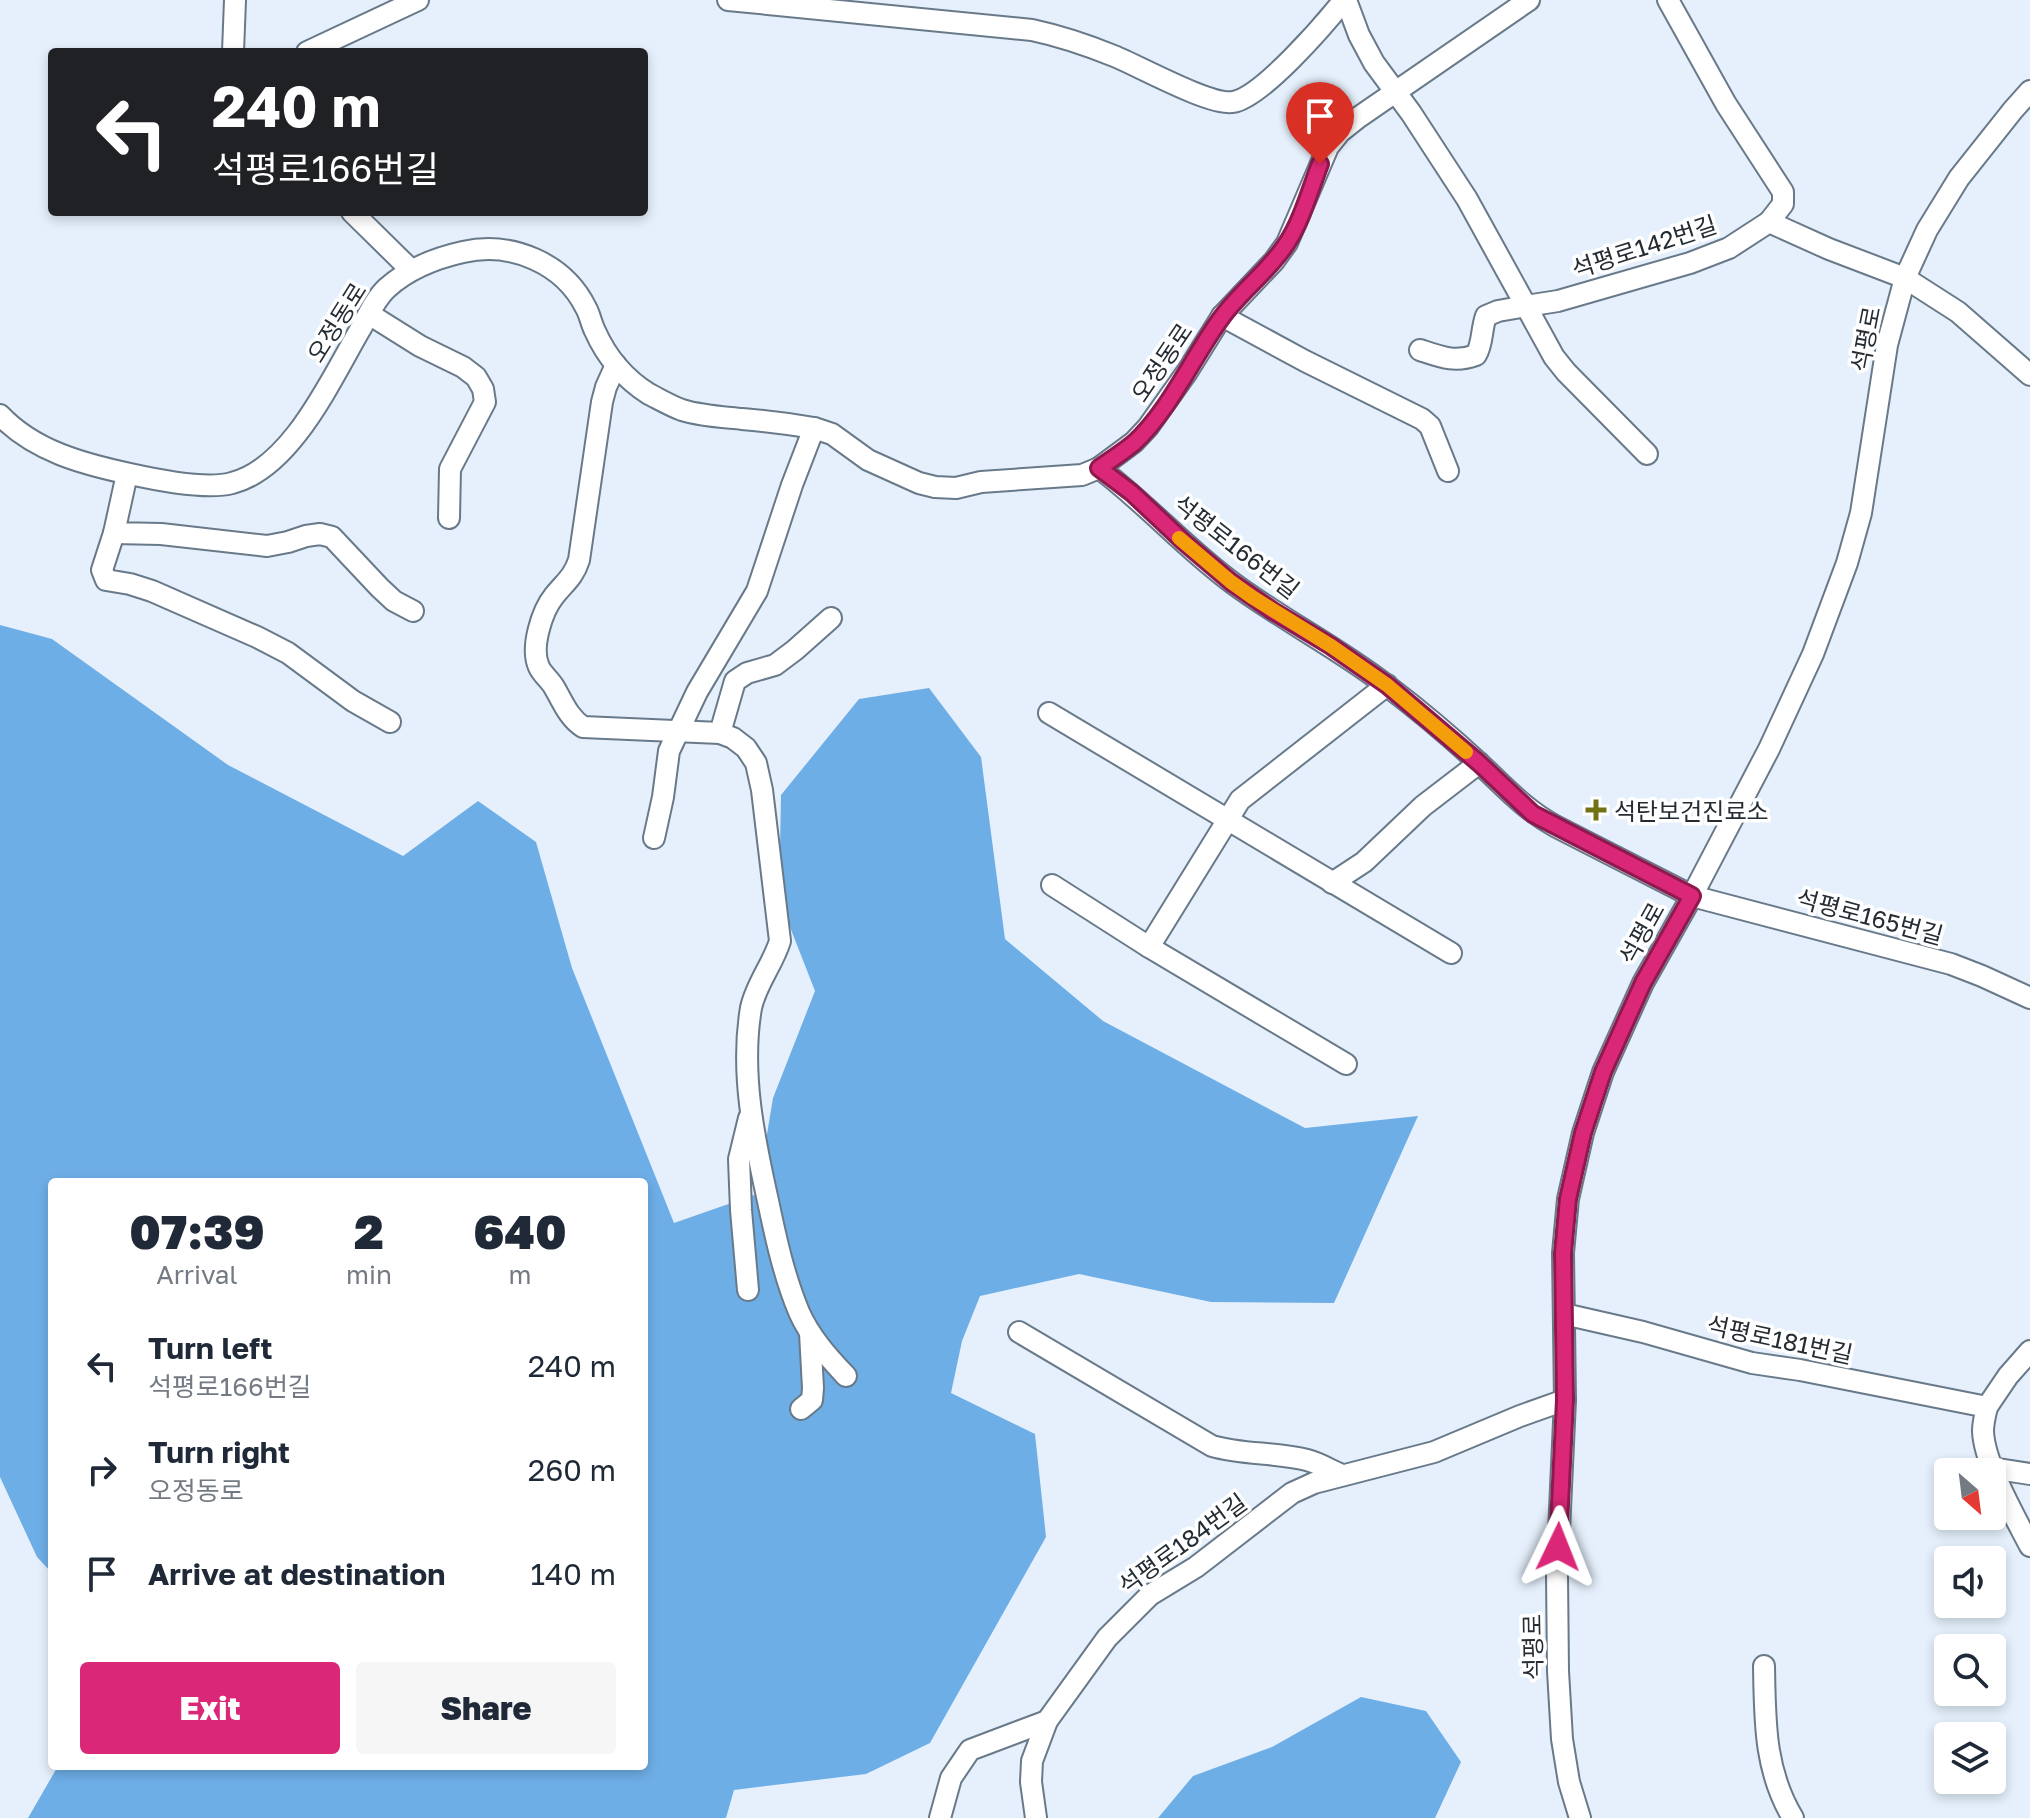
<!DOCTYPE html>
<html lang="en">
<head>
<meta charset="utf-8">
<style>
  body { margin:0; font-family:"Golos Text","Noto Sans KR",sans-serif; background:#f6f6f7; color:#1f2937; height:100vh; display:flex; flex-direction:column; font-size:30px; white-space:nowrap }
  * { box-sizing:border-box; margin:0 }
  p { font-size:26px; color:#747a83 }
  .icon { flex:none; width:44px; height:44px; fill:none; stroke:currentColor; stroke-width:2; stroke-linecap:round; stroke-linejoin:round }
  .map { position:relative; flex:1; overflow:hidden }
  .drawer { position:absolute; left:48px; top:1178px; width:600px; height:592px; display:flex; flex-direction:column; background:#fff; border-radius:8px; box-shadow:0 4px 12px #0003 }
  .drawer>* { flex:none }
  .guide { position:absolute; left:48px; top:48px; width:600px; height:168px; border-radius:8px; box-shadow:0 4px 12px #0003; background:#202124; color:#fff; overflow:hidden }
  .needle { width:52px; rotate:152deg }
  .buttons { position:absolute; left:1934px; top:1458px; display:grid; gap:16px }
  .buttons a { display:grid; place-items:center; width:72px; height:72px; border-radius:8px; background:#fff; box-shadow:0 4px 12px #0003; font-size:40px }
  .pin { position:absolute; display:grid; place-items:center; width:68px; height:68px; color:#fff; margin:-82px -34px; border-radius:50% 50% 50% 0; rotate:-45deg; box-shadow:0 0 8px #0007 }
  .pin .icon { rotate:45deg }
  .me { position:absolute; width:88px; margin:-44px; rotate:2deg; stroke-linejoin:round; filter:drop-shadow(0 0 6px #0008) }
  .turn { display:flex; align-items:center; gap:28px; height:168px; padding:0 32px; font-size:36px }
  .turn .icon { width:104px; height:104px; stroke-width:2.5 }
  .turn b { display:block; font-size:56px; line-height:68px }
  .eta { display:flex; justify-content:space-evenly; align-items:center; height:136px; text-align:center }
  .eta b { font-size:48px; font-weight:800; line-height:56px }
  .action { display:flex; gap:16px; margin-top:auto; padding:16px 32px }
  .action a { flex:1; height:92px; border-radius:8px; background:#db2777; color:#fff; font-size:32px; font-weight:800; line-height:92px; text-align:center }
  .action a+a { background:#f6f6f7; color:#1f2937 }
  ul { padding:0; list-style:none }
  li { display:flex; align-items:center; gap:24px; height:104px; padding:0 32px }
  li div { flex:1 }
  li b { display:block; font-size:30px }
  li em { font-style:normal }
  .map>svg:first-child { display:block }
  .forest { fill:#6eaee7 }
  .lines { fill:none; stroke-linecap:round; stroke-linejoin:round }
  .minor-casing { stroke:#687989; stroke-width:24 }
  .minor { stroke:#fff; stroke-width:20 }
  .route-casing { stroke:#8e194d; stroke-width:20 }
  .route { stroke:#db2777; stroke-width:14 }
  .slow { stroke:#f59e0b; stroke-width:14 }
  .poi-dot { fill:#727115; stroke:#fff; stroke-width:3 }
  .labels { text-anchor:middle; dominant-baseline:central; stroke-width:7; stroke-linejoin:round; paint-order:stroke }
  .street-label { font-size:24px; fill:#252d34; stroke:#fff }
  .poi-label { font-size:24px; fill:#252d34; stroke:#fff; text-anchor:start }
</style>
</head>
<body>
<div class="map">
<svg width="2030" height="1818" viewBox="0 0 2030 1818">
  <rect width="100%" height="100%" fill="#e5f0fc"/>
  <g class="forest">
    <polygon points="0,625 52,639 228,765 403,856 478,801 536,842 572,968 674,1223 757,1194 773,1098 815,991 779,899 781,795 859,699 929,688 981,757 1005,939 1103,1021 1305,1128 1418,1116 1334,1303 1211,1302 1079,1274 980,1296 962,1341 951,1393 1035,1434 1046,1537 930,1743 866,1774 734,1790 726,1818 28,1818 58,1766 644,1766 644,1182 52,1182 52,1573 37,1557 0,1477"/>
    <polygon points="1361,1697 1426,1711 1461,1762 1435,1818 1158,1818 1193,1776 1272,1747"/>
  </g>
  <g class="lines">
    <defs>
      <g id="minor">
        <path d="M728,0l304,30c28,6 55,15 82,26 25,10 96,50 119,46 29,-5 91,-77 111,-102"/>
        <polyline points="1346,0 1359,35 1374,63 1411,113 1467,199 1526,306 1558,301 1690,263 1729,248 1769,222 1829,249 1905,278 1958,312 2030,375"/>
        <polyline points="1668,0 1726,104 1783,192 1783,204 1769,222"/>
        <polyline points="233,52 235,0"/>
        <polyline points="307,52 418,0"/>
        <polyline points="352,212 411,270"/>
        <polyline points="369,314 420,346 463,367 476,377 483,389 485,402 450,469 449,518"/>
        <polyline points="1222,316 1305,361 1422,419 1430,426 1448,471"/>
        <path d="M1420,350c21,7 35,13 56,5 7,-12 5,-25 10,-39l12,-5 28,-5 28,51 12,15 81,82"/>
        <path d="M616,365l-10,22 -4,15 -23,158c-6,18 -14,22 -25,36 -12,15 -24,52 -15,71 3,7 11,13 15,20 9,15 14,30 29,40l137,6 13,5 13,10 10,15 6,27 18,151c-7,23 -24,43 -29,67 -11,64 3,130 17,193 8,38 16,75 31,111 11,25 29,45 47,64"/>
        <path d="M0,415c34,36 83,49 130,59 27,6 77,16 102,9 60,-15 100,-106 129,-155 7,-13 15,-30 26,-40 21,-19 49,-30 76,-36 48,-11 101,11 123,56 4,7 5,15 9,23 11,25 30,48 54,63 10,5 22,12 33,16 19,6 41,7 60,9 24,2 48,5 72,9l18,6 36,26 51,23 16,4 21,1 25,-6 101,-7 17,-7 35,-26 14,-15 39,-55 35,-56 52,-55 13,-18 41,-96 12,-15 19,-15 170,-117"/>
        <path d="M1099,468c48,36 87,81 135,116 49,36 104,64 152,101 33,25 64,51 94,79 26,24 43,44 75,62l137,70 259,68 31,12 48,22"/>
        <polyline points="127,474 114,533 161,534 267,546 288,542 306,536 320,534 332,537 380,588 394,601 413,611"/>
        <polyline points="114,533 102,570 106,580 130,584 152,591 257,637 288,653 353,701 390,722"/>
        <polyline points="1049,713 1451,953"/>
        <polyline points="720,733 735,681 747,673 775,665 795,650 831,618"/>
        <polyline points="654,838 663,797 669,751 697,692 757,591 792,485 814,428"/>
        <polyline points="1332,883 1364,862 1423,806 1479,763"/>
        <polyline points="1052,885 1149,947 1240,800 1387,685"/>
        <polyline points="1149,947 1346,1064"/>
        <polyline points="748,1290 741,1210 739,1159 749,1118"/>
        <path d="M1564,1314l79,18 109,31 48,7 187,37c-2,8 -4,16 -4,24 1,32 32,86 47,115"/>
        <path d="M1019,1332l193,114c31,9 63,6 95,14 12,3 23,10 35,15"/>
        <polyline points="1987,1407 2008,1376 2030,1351"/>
        <polyline points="801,1409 812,1400 813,1388 810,1333"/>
        <polyline points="1991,1468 2030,1474"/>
        <path d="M1764,1666c1,54 0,104 29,152"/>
        <polyline points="940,1818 951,1778 970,1750 1047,1721"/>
        <polyline points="1036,1818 1031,1782 1032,1761 1047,1721 1107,1638 1150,1595 1196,1567 1292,1493 1314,1483 1434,1452 1520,1416 1565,1400"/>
        <polyline points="1580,1818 1569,1782 1562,1739 1558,1671 1557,1575 1565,1400 1563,1253 1568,1199 1583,1133 1603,1072 1643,983 1692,896 1769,749 1813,654 1847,563 1861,513 1887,345 1905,278 1927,230 1959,178 2013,110 2030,91"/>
      </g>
    </defs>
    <use href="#minor" class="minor-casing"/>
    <use href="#minor" class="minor"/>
  </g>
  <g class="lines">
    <defs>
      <path id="route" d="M1320,164c-10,26 -18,56 -33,79 -18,28 -46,48 -65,74 -29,39 -52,93 -88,126 -11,9 -23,17 -35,25l33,25 52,49 47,40 42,29 58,35 56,39 92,78 54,51 159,82 -49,87 -40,89 -20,61 -15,66 -5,54 2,147 -7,147"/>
    </defs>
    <use href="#route" class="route-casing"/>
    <use href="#route" class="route"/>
    <polyline class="slow" points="1179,538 1231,582 1252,597 1331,646 1387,685 1466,752"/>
  </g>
  <path class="poi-dot" d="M1592 798h8v8h8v8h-8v8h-8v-8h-8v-8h8z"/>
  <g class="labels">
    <g class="street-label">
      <text transform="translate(1644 246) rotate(-18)">석평로142번길</text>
      <text transform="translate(336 322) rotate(-58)">오정동로</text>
      <text transform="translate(1865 339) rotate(-79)">석평로</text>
      <text transform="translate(1161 362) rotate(-56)">오정동로</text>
      <text transform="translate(1237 546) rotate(38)">석평로166번길</text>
      <text transform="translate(1870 916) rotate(15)">석평로165번길</text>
      <text transform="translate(1641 933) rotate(-61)">석평로</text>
      <text transform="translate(1780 1339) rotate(12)">석평로181번길</text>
      <text transform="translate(1182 1543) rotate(-36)">석평로184번길</text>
      <text transform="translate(1532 1647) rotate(-91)">석평로</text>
    </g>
    <g class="poi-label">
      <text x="1614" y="810">석탄보건진료소</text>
    </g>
  </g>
</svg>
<div class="buttons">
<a><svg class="needle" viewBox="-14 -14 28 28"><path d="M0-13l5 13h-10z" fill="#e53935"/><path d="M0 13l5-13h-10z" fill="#747a83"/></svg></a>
<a><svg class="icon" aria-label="sound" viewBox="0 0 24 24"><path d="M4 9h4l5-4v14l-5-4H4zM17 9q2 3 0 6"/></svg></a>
<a><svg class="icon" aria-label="search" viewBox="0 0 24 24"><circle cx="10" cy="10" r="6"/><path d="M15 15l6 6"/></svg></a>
<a><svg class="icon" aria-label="layers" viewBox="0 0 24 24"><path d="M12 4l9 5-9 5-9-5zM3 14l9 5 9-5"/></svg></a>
</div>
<div class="pin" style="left:1320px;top:164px;background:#d93025"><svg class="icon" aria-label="arrive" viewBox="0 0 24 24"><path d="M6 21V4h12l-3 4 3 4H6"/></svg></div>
<svg class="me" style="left:1558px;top:1547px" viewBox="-20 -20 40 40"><path d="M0-17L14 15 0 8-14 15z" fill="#db2777" stroke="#fff" stroke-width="4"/></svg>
<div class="guide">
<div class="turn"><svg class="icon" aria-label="left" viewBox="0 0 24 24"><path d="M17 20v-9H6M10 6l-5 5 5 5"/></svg><div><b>240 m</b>석평로166번길</div></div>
</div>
<section class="drawer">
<div class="eta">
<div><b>07:39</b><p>Arrival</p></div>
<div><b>2</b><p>min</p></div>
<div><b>640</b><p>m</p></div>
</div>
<ul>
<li><svg class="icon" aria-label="left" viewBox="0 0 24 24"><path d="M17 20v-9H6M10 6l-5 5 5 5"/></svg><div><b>Turn left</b><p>석평로166번길</p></div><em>240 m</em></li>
<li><svg class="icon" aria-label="right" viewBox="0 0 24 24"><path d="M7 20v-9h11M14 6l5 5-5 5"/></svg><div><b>Turn right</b><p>오정동로</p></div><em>260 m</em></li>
<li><svg class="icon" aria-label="arrive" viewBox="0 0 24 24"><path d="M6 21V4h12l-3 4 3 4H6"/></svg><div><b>Arrive at destination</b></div><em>140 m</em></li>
</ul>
<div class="action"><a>Exit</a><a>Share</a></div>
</section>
</div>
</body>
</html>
